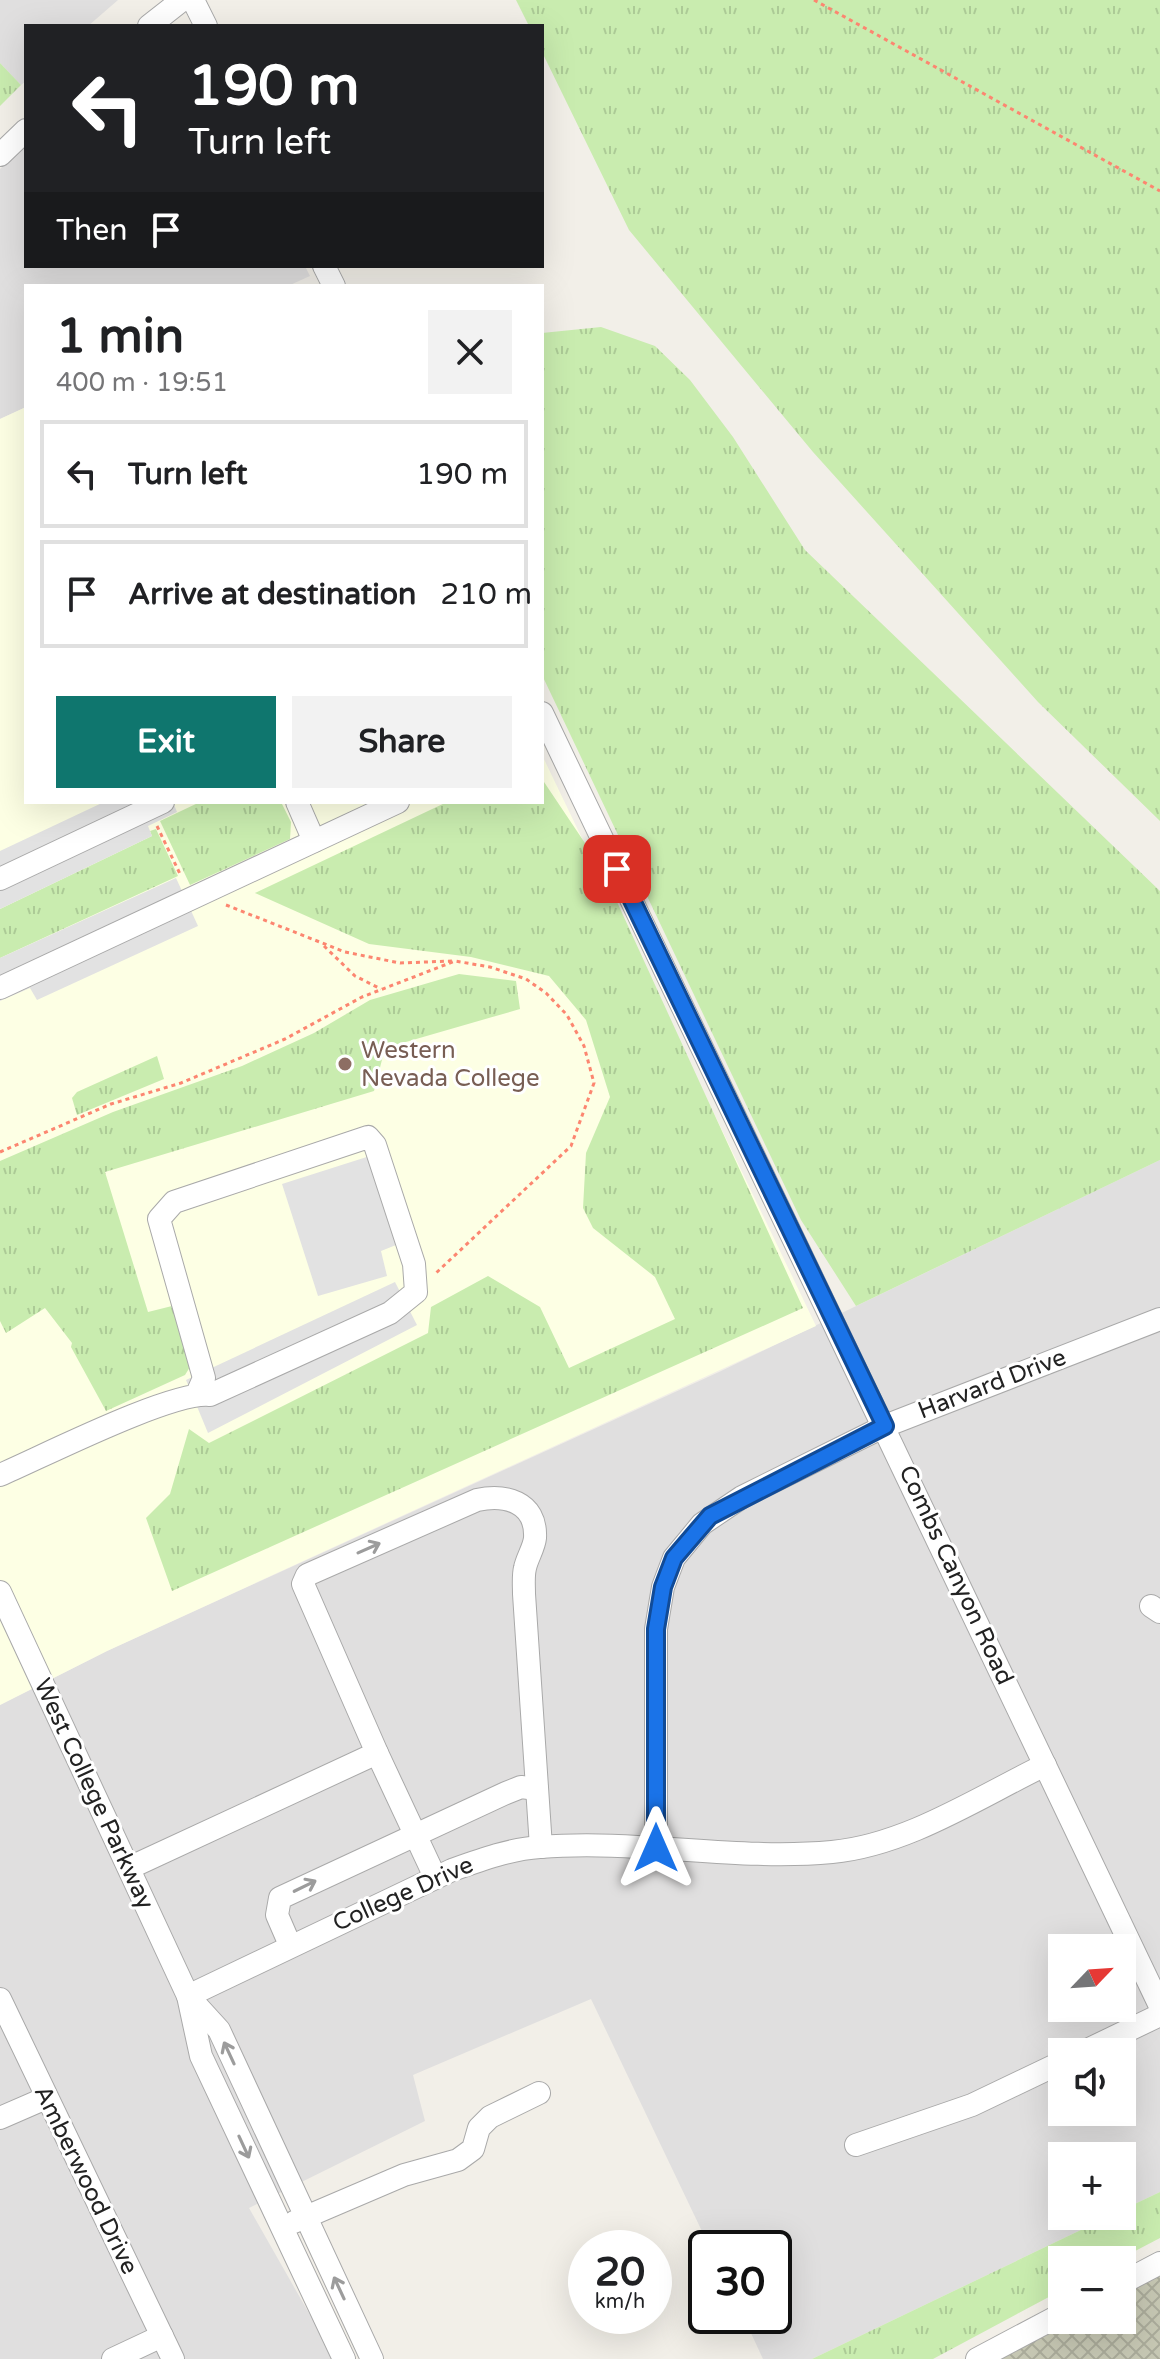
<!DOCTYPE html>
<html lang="en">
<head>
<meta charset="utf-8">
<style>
  body { margin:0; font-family:"Varela Round",sans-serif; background:#f2f2f2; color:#202124; height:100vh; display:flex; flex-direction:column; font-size:30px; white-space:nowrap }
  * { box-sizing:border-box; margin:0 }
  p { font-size:26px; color:#757577 }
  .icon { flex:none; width:44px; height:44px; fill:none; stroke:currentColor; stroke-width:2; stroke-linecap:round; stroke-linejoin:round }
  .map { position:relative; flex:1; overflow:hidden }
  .drawer { position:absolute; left:24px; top:284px; width:520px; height:520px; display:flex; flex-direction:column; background:#fff; border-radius:0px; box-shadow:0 8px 32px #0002 }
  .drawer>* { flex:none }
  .banner { position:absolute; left:24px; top:24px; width:520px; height:244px; border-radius:0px; box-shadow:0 8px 32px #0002; background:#202124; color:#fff; overflow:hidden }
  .needle { width:52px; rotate:65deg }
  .tools { position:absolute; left:1048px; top:1934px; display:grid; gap:16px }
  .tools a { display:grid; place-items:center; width:88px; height:88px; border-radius:0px; background:#fff; box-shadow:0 8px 32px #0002; font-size:40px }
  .speed { position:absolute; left:568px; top:2230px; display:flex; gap:16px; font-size:40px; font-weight:700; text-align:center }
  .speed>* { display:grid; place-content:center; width:104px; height:104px; border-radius:50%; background:#fff; box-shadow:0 8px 32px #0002; line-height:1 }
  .speed small { font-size:20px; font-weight:400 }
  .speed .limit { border:4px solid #111; border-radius:12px; background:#fff; color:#111 }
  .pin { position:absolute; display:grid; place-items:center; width:68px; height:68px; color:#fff; margin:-34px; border-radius:16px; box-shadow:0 4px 12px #0006 }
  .me { position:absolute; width:88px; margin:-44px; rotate:0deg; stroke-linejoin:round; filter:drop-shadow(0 0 6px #0008) }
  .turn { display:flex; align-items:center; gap:28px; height:168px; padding:0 32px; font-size:36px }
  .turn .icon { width:104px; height:104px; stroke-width:2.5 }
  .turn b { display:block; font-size:56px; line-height:68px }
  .then { display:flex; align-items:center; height:76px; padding:0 32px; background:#0003; gap:16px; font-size:30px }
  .round { display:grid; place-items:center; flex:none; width:84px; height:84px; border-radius:0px; background:#f2f2f2 }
  .headline { display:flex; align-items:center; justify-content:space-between; height:136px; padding:0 32px }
  h1 { font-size:48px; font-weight:800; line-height:60px }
  .button { display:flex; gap:16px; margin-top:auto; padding:16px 32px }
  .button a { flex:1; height:92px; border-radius:0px; background:#0f766e; color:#fff; font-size:32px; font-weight:800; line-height:92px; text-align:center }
  .button a+a { background:#f2f2f2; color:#202124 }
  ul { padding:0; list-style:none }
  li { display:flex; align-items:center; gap:24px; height:108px; margin:0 16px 12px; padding:0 16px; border:4px solid #e0e0e0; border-radius:0px }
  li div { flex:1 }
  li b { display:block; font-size:30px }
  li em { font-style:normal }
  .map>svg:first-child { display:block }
  .residential { fill:#e0dfdf; fill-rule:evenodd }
  .education { fill:#fdffe4 }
  .construction { fill:url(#construction-cross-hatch) }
  .grass { fill:url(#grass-tufts) }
  .parking { fill:#e2e2e2 }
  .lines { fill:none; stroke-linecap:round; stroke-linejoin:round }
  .minor-casing { stroke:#a9a9a9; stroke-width:24 }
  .path { stroke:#fc8670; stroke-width:3; stroke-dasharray:4 4; stroke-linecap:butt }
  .minor { stroke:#fff; stroke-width:22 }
  .oneway { stroke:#9c9c9c }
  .route-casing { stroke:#114b97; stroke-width:20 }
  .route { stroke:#1a73e8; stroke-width:14 }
  .education-dot { fill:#8d6e63; stroke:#fff; stroke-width:3 }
  .labels { text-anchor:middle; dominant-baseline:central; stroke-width:6; stroke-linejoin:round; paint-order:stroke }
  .education-label { font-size:24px; fill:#785e54; stroke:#fff; text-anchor:start }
  .street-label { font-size:24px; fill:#222; stroke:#fff }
</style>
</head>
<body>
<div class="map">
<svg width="1160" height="2359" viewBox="0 0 1160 2359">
  <defs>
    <pattern id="construction-cross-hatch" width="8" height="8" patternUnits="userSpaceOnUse" patternTransform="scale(2)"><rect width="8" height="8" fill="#c6c7b3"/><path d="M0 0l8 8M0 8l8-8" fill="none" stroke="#aaab9a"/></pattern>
    <pattern id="grass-tufts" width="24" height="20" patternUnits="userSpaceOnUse" patternTransform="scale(2)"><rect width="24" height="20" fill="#c9ecaf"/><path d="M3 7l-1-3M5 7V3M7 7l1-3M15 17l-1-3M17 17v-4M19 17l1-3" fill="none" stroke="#acca96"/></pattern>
  </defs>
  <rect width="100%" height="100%" fill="#f2efe8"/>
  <g class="residential">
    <polygon points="0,0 118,0 88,26 26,26 26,81 21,85 0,63"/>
    <polygon points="26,144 26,266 305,266 310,276 288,286 26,286 26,407 0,419 0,169"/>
    <path d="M1160,1160v1032l-38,18v-54h-60v60h48l-298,143h-49l-20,-43h31v-68h-64l-119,-249 -178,76 12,46 -176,87 86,151h-335v-654l107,-54 612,-279zM1062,1948h60v60h-60zM1062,2052h60v60h-60z"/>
  </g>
  <polygon class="education" points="26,407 26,802 542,802 542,755 816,1326 107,1651 0,1705 0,419"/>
  <polygon class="construction" points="1160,2274 1160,2359 1001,2359 1073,2320 1122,2320 1122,2294"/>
  <g class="grass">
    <polygon points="516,0 1160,0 1160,821 1038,702 813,452 629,230 542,52 542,26 529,26"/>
    <polygon points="0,63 21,85 0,106"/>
    <polygon points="601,327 655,346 690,380 733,437 805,550 1160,891 1160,1160 856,1306 801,1220 542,675 542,333"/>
    <polygon points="542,779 601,867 803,1308 172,1591 146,1518 170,1494 189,1429 209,1443 428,1333 431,1307 488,1276 540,1307 569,1368 675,1319 655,1277 593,1228 583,1208 586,1153 610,1097 586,1020 549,976 471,957 369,944 255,893 447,802 542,802"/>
    <polygon points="200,802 281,802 291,822 290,839 190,885 160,821"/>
    <polygon points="156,829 178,876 0,958 0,909 152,836 150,831"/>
    <polygon points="459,974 516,981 520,1009 385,1048 374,1091 105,1172 148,1312 172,1306 190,1367 185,1375 106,1411 71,1347 72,1343 45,1308 6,1333 0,1321 0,1161 113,1112 242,1066 314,1033 370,1000"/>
    <polygon points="157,1056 164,1079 77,1115 72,1098 77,1092"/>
    <polygon points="1160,2192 1160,2238 1118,2260 1062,2260 1062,2290 933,2359 812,2359 1110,2216 1122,2216 1122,2210"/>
  </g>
  <g class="parking">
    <polygon points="104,802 173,802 177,812 148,826 152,836 0,909 0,851"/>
    <polygon points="176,878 198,926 37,1000 30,988 0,1001 0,958"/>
    <polygon points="373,1155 401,1243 381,1251 387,1276 318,1296 282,1184"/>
    <polygon points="395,1282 417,1325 208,1433 186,1380"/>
  </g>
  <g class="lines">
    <defs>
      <g id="minor">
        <polyline points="193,0 206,26"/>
        <polyline points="149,26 182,0"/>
        <polyline points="0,155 26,130"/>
        <polyline points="324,266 334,286"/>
        <polyline points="542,713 1160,2006"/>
        <polyline points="297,802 314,841"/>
        <polyline points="0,879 163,802"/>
        <polyline points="0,988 398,802"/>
        <path d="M0,1475c42,-18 171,-84 210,-80l180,-82 26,-21 -2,-28 -39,-119 -7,-8 -194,65 -15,17 45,159 -7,16"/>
        <polyline points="0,1592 188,1996 201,2056 344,2359"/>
        <polyline points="1151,1606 1160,1612"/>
        <polyline points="377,1753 435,1877"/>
        <polyline points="656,1848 656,1629 663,1587 674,1558 702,1524 742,1497 885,1426 1160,1319"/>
        <path d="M129,1868l248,-115 -74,-169 4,-9 170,-75c27,-6 60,1 58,38 -1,10 -8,20 -10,30 -2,8 -1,17 -1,26l17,253"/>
        <polyline points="290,1945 277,1915 280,1898 506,1793 521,1787 537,1789"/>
        <path d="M188,1996l264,-126c28,-10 58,-21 88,-23 97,-8 195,14 292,5 75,-7 147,-55 213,-87"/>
        <polyline points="188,1996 219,2030 372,2359"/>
        <polyline points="0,1999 173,2359"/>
        <polyline points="1083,2052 1160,2015"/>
        <polyline points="0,2118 46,2098"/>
        <polyline points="856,2145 972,2105 1062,2062"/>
        <polyline points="294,2222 404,2175 458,2160 473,2149 479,2128 490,2117 539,2093"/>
        <polyline points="1122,2283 1160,2263"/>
        <polyline points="113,2359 162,2336"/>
        <polyline points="977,2359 1062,2314"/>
      </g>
    </defs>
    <use href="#minor" class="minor-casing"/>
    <g class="path">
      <polyline points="814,0 1160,191"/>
      <polyline points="157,826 181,876"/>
      <polyline points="226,905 345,952 400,963 452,961"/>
      <polyline points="324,946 355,976 381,989"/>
      <polyline points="0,1152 111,1104 181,1083 285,1039 362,997 455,961 490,967 526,979 546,993 567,1015 584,1046 594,1083 571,1146 436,1273"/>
    </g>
    <use href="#minor" class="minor"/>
  </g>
  <defs><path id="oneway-shaft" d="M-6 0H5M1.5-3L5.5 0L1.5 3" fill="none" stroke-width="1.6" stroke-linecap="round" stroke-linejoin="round" transform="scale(2)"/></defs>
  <g class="oneway">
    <use href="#oneway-shaft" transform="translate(369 1548) rotate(-24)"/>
    <use href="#oneway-shaft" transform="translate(305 1886) rotate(-26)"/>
    <use href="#oneway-shaft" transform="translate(229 2053) rotate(-115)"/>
    <use href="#oneway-shaft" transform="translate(244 2147) rotate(65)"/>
    <use href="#oneway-shaft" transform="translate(339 2288) rotate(-115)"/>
  </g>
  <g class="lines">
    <defs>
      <polyline id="route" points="617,869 885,1426 710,1516 674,1558 663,1587 656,1629 656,1848"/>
    </defs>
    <use href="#route" class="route-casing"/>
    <use href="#route" class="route"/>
  </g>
  <circle class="education-dot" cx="345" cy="1064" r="8"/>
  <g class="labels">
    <g class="education-label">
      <text x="361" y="1050">Western<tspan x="361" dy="28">Nevada College</tspan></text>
    </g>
    <g class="street-label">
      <text transform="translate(992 1384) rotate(-21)">Harvard Drive</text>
      <text transform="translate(956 1575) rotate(65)">Combs Canyon Road</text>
      <text transform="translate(94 1794) rotate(65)">West College Parkway</text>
      <text transform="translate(403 1894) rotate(-24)">College Drive</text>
      <text transform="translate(86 2180) rotate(64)">Amberwood Drive</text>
    </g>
  </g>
</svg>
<div class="tools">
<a><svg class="needle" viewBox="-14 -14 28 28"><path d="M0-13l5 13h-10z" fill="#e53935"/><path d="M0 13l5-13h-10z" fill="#757577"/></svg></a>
<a><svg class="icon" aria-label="sound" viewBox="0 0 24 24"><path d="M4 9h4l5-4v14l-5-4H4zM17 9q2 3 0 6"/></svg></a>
<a>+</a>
<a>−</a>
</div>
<div class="speed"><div>20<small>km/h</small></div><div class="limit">30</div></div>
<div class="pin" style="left:617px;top:869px;background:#d93025"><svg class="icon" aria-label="arrive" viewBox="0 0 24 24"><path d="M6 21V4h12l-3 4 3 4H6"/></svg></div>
<svg class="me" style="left:656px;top:1848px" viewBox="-20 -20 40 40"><path d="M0-17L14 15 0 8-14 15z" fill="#1a73e8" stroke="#fff" stroke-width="4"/></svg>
<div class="banner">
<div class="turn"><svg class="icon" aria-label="left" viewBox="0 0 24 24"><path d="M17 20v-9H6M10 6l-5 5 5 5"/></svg><div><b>190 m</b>Turn left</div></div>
<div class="then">Then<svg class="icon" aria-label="arrive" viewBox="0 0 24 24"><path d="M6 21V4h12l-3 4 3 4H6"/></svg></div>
</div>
<section class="drawer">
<div class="headline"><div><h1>1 min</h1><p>400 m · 19:51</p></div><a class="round"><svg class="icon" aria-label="close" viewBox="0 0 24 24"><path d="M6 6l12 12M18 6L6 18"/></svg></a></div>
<ul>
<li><svg class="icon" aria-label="left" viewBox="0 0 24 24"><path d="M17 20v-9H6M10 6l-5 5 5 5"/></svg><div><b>Turn left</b></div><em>190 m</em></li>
<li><svg class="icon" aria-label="arrive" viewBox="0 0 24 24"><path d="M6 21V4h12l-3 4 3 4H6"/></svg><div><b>Arrive at destination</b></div><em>210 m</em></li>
</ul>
<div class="button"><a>Exit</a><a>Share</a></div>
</section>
</div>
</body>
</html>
